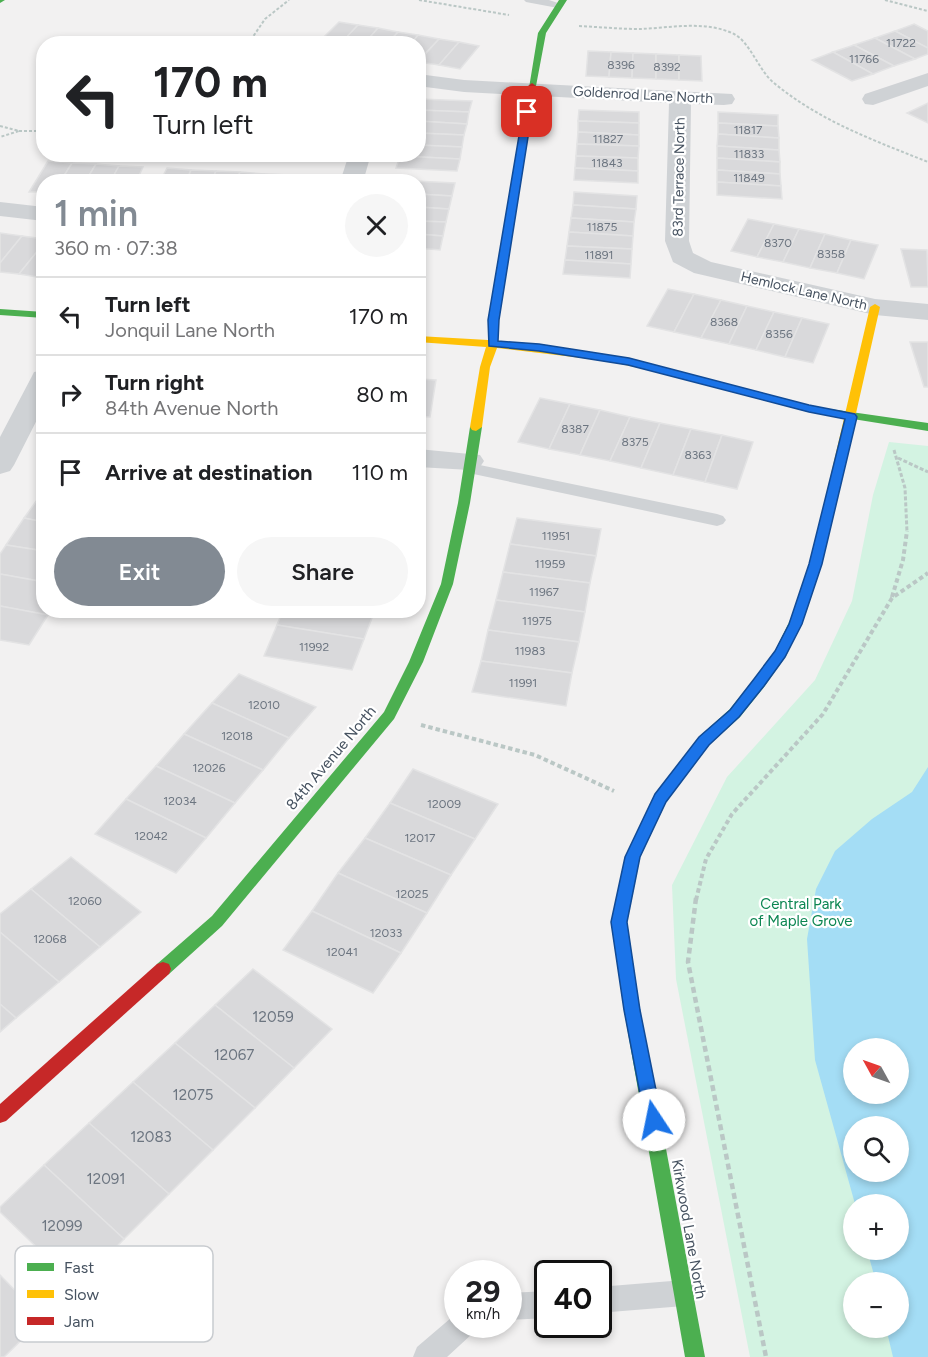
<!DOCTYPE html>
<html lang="en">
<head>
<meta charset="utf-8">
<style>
  body { margin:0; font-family:Figtree,sans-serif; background:#f6f6f6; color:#202124; height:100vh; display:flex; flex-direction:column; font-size:22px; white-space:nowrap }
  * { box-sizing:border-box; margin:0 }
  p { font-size:20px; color:#757577 }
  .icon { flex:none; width:33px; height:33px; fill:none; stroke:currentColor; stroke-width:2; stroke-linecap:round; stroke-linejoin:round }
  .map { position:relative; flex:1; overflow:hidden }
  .panel { position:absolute; left:36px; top:174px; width:390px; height:444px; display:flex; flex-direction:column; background:#fff; border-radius:24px; box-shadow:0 3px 9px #0003 }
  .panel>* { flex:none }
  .guide { position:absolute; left:36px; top:36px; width:390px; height:126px; border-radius:24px; box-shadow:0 3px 9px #0003; background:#fff; color:#202124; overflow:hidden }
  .needle { width:39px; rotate:310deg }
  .tools { position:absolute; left:843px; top:1038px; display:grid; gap:12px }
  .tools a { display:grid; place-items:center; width:66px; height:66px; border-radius:50%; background:#fff; box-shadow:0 3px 9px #0003; font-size:30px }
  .speed { position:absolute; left:444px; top:1260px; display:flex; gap:12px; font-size:30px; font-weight:700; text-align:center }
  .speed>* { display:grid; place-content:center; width:78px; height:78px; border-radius:50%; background:#fff; box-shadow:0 3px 9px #0003; line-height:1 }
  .speed small { font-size:15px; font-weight:400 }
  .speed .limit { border:3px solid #111; border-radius:9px; background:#fff; color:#111 }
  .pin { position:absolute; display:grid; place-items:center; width:51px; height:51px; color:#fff; margin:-26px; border-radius:12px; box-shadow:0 3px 9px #0006 }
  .me { position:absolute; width:66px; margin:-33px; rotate:349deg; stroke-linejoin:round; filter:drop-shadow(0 0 4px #0008) }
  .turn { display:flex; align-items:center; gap:21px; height:126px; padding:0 18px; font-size:27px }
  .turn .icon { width:78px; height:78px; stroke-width:2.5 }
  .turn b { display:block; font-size:42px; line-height:51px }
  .round { display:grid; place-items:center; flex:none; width:63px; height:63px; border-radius:32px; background:#f6f6f6 }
  .head { display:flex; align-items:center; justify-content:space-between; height:102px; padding:0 18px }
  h1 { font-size:36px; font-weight:600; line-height:45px; color:#828a93 }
  .action { display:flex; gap:12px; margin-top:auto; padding:12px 18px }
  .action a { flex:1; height:69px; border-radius:36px; background:#828a93; color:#fff; font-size:24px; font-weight:600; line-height:69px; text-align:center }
  .action a+a { background:#f6f6f6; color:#202124 }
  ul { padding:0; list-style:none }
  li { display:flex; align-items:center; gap:18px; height:78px; padding:0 18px; border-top:2px solid #e0e0e0 }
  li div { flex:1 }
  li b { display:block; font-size:22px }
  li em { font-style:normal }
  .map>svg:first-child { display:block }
  .green { fill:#d3f3e2; fill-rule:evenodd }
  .water { fill:#a4ddf5; fill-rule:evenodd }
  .building { fill:#d9d9db; stroke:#e3e3e4; stroke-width:1.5 }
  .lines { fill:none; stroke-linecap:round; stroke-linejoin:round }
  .path-far3 { stroke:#bac7c5; stroke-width:2; stroke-dasharray:3 2; stroke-linecap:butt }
  .path-far2 { stroke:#bac7c5; stroke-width:3; stroke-dasharray:4 2; stroke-linecap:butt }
  .path-far1 { stroke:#bac7c5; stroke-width:4; stroke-dasharray:4.5 3; stroke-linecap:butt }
  .path { stroke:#bac7c5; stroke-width:4.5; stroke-dasharray:6 4; stroke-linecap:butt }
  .lane { fill:#cfd2d5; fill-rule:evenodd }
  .street { fill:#cfd2d5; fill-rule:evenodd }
  .fast { fill:#4caf50; fill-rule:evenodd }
  .slow { fill:#ffc107; fill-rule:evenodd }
  .jam { fill:#c62828; fill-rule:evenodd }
  .route { fill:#1a73e8; stroke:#114b97; stroke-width:1.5 }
  .labels { text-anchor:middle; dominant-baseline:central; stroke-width:4.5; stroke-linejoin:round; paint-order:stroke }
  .number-label { font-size:12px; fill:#6c7580 }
  .far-street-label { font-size:14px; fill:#465260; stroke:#fff }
  .street-label { font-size:15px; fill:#465260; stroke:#fff }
  .park-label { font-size:15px; fill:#0c8652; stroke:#fff }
  .near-number-label { font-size:15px; fill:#6c7580 }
  .key { fill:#fff; stroke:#c8cbcf; stroke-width:1.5 }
  .key-label { font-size:16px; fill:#465260 }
</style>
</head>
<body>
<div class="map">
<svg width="928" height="1357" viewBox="0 0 928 1357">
  <rect width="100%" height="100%" fill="#f2f1f1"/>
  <path class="green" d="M889,442l39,4v911h-178l-74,-378 -4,-94 55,-108 88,-97 37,-79 21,-106zM854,1048h44v46h-44zM854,1126h44v46h-44zM854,1204h44v46h-44zM854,1282h44v46h-44z"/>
  <path class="water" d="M928,767v590h-35l-7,-29h12v-46h-22l-9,-32h31v-46h-43l-40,-144 -8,-121 9,-50 19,-38 37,-32 40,-27zM854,1048h44v46h-44zM854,1126h44v46h-44z"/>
  <g class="building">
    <polygon points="339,22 358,25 340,44 317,44"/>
    <polygon points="914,24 928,31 928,48 895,31"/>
    <polygon points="358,25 378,28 364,44 340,44"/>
    <polygon points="378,28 398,32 387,44 364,44"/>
    <polygon points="895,31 928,48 928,54 915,59 875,38"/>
    <polygon points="398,32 418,35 411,44 387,44"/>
    <polygon points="418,35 439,39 418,61 418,44 411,44"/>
    <polygon points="875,38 915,59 894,66 854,45"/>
    <polygon points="439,39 459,42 439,65 418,62"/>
    <polygon points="459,42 479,46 460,69 439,65"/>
    <polygon points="854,45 894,66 873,74 833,52"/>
    <polygon points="588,51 611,52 609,77 586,76"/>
    <polygon points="611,52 633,53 632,78 609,77"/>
    <polygon points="833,52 873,74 852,81 812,60"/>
    <polygon points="633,53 656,54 656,79 632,78"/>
    <polygon points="656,54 679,55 679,80 656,79"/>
    <polygon points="679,55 701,56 702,81 679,80"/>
    <polygon points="418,99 472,101 469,112 418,110"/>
    <polygon points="928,103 928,123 907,113"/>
    <polygon points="418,110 469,112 467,124 418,121"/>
    <polygon points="579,110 639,112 639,123 578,121"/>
    <polygon points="718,112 778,115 778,126 718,123"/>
    <polygon points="418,121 467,124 464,135 418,133"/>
    <polygon points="578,121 639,123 639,135 578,132"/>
    <polygon points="718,123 778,126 779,138 718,134"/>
    <polygon points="578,132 639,135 639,146 577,144"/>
    <polygon points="418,133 464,135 462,147 418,145"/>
    <polygon points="718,134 779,138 779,150 717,146"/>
    <polygon points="577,144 639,146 638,158 576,156"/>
    <polygon points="418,145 462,147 460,159 400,156 418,154"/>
    <polygon points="717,146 779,150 780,162 717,158"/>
    <polygon points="400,156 460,159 457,171 396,168"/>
    <polygon points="576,156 638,158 638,171 575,168"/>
    <polygon points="717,158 780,162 780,174 717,170"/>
    <polygon points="48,161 72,163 60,182 44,182 44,192 29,192"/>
    <polygon points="72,163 96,164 85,182 60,182"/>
    <polygon points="96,164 119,166 110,182 85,182"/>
    <polygon points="119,166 143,167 136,182 110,182"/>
    <polygon points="167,168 191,170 186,182 160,182"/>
    <polygon points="575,168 638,171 638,183 574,180"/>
    <polygon points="191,170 216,171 211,182 186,182"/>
    <polygon points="717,170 780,174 781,186 717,182"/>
    <polygon points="216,171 240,172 236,182 211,182"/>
    <polygon points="240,172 264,174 261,182 236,182"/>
    <polygon points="264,174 289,175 286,182 261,182"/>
    <polygon points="289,175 313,176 312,182 286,182"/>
    <polygon points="393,180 455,183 452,196 418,194 418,182 393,182"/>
    <polygon points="717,182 781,186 782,199 717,195"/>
    <polygon points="574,192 637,196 636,209 573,205"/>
    <polygon points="418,194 452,196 449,209 418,207"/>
    <polygon points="573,205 636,209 634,222 571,218"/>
    <polygon points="418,207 449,209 446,222 418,221"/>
    <polygon points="571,218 634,222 633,236 569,232"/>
    <polygon points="748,219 774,224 757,257 731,251"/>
    <polygon points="418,221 446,222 443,236 418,234"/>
    <polygon points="774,224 799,229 783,262 757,257"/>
    <polygon points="799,229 825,234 810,268 783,262"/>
    <polygon points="569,232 633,236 632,249 567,246"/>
    <polygon points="0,233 22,236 0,263"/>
    <polygon points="418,234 443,236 440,250 418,248"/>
    <polygon points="825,234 851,240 837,273 810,268"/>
    <polygon points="22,236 44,239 44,243 19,274 0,272 0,263"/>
    <polygon points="851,240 878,245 864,279 837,273"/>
    <polygon points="44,243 44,278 19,274"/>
    <polygon points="567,246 632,249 631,264 565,260"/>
    <polygon points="901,249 927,250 928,287 911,287"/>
    <polygon points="565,260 631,264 630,278 563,274"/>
    <polygon points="668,289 694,294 674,332 647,326"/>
    <polygon points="694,294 721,300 701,338 674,332"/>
    <polygon points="721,300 747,306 729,344 701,338"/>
    <polygon points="747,306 774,312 756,350 729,344"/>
    <polygon points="774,312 802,318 785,357 756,350"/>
    <polygon points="802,318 829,324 813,363 785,357"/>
    <polygon points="910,342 928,342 928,387 924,387"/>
    <polygon points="418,379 436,380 430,417 418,416"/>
    <polygon points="540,398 570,404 549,449 518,442"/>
    <polygon points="570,404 600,410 580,455 549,449"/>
    <polygon points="600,410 630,417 610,461 580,455"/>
    <polygon points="630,417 660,423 641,468 610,461"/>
    <polygon points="660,423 691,429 673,475 641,468"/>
    <polygon points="691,429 722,435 705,482 673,475"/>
    <polygon points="722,435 753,442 737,489 705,482"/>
    <polygon points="42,493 44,493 44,522 24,518"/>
    <polygon points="24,518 44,522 44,551 6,545"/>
    <polygon points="517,518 601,529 596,556 510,544"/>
    <polygon points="510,544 596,556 590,583 503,572"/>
    <polygon points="6,545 44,551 44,582 0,574 0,554"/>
    <polygon points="503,572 590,583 585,612 496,600"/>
    <polygon points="0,574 44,582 44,610 50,610 48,615 0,606"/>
    <polygon points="496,600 585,612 579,642 488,630"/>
    <polygon points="0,606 48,615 29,645 0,640"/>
    <polygon points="283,610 375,610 364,639 277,625"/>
    <polygon points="277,625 364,639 352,670 264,656"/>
    <polygon points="488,630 579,642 572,673 481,661"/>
    <polygon points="481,661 572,673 566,706 472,692"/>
    <polygon points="239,674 316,707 289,738 212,703"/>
    <polygon points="212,703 289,738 263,770 184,734"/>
    <polygon points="184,734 263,770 235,803 156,766"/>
    <polygon points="156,766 235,803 206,838 126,799"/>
    <polygon points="413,769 498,804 475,839 390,803"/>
    <polygon points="126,799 206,838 176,873 95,834"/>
    <polygon points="390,803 475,839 451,875 365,838"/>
    <polygon points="365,838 451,875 427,913 338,873"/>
    <polygon points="71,857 141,912 100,947 31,889"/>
    <polygon points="338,873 427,913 401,953 312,911"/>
    <polygon points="31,889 100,947 59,982 0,932 0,914"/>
    <polygon points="312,911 401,953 373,993 283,950"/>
    <polygon points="0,932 59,982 16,1018 0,1004"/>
    <polygon points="253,969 332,1029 294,1068 215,1005"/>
    <polygon points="0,1004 16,1018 0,1032"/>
    <polygon points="215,1005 294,1068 255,1108 175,1043"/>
    <polygon points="175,1043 255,1108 213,1150 133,1082"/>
    <polygon points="133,1082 213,1150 169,1194 89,1123"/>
    <polygon points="89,1123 169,1194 124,1239 44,1165"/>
    <polygon points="44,1165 124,1239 78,1287 0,1212 0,1207"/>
    <polygon points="0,1275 43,1319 4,1357 0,1357"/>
  </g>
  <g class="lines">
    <g class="path-far3">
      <polyline points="419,0 509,15"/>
      <polyline points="885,0 928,11"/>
      <path d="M579,26c20,1 40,3 60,3 31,-1 66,-9 95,5 16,8 25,37 40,49 46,38 99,57 154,79"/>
      <polyline points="248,44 265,19 289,0"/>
      <polyline points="0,126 19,131 0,137"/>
      <polyline points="19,131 44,131"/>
    </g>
    <g class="path-far2">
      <polyline points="894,450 905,488 907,532"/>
      <polyline points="898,458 928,472"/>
    </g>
    <g class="path-far1">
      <polyline points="892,597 903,560 907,531"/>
      <polyline points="421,725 535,755 614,791"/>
      <polyline points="696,900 706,859 732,814 823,714 892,598 928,573"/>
    </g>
    <polyline class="path" points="696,898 688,962 766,1357"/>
    <g class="lane">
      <polygon points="524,0 549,0 564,5 558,8 526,2"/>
      <polygon points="470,463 717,514 723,516 726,520 723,524 717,526 464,472 462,468 464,464"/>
      <polygon points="684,1280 693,1284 697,1293 693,1302 684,1306 598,1313 598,1287"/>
      <polygon points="548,1291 548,1318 508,1320 508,1293"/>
      <polygon points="458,1312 458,1324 475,1324 472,1334 447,1357 413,1357 417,1347"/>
    </g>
    <g class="street">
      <polygon points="928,73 928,86 873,105 865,104 862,99 865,94"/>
      <polygon points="418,74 464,80 732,94 735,99 732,104 724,105 691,104 689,241 693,253 711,262 875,299 928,304 928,320 875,315 694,273 673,262 665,241 669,103 464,92 418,86"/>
      <polygon points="349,154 371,154 363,182 340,182"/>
      <polygon points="0,202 44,207 44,221 0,216"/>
      <polygon points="44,370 44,406 14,465 10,471 0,474 0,437 31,378 34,372"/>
      <polygon points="418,449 480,455 484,461 480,467 470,470 418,467"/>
    </g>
    <g class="fast">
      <polygon points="0,0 5,0 0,3"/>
      <polygon points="559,0 567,0 546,33 536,86 529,88 538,33"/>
      <polygon points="0,309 44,312 44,318 0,315"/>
      <polygon points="771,396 809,406 928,423 928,431 809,412 767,401 767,397"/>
      <polygon points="476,423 482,427 470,503 453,584 423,662 394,719 222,926 169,974 163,976 157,974 155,969 157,964 212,916 384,712 409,662 441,584 458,503 470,427"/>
      <polygon points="800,608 806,613 786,656 764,687 740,717 709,745 666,802 640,857 627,922 640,1010 705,1357 685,1357 624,1010 611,922 626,857 655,795 699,737 730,709 754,679 775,651 795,610"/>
    </g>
    <g class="slow">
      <path d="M509,222l5,3 -16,95v21c95,8 185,30 277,56l2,2 -6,3 -96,-26 -68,-15 -110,-13 -7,19 -8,60 -6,4 -4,-1 -2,-3 10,-60 6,-20 -68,-5v-6l70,4v-20l16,-95z"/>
      <polygon points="875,304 880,307 822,564 806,613 800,618 794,613 810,564 870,307"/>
    </g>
    <g class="jam">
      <polygon points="532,83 536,86 514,225 509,228 504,225 528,86"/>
      <polygon points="163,962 169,964 171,969 169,974 6,1121 0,1123 0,1104 157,964"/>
    </g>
  </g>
  <polygon class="route" points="527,109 532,112 499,320 498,341 539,344 629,358 809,405 855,414 857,417 822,564 802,624 785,657 764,686 739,717 709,745 666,802 640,857 627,922 640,1010 662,1120 660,1126 654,1128 647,1126 645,1120 624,1010 611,922 625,857 655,794 699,737 730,710 754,679 775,651 789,624 809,564 845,419 809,412 628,365 539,351 489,346 488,320 523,112"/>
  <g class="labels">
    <g class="number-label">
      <text x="901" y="43">11722</text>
      <text x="864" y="59">11766</text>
      <text x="621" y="65">8396</text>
      <text x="667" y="67">8392</text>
      <text x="748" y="130">11817</text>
      <text x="608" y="139">11827</text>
      <text x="749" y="154">11833</text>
      <text x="607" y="163">11843</text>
      <text x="749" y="178">11849</text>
      <text x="602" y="227">11875</text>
      <text x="778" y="243">8370</text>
      <text x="831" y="254">8358</text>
      <text x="599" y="255">11891</text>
      <text x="724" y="322">8368</text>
      <text x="779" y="334">8356</text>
      <text x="575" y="429">8387</text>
      <text x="635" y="442">8375</text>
      <text x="698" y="455">8363</text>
      <text x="556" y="536">11951</text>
      <text x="550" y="564">11959</text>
      <text x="544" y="592">11967</text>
      <text x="537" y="621">11975</text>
      <text x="314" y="647">11992</text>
      <text x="530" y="651">11983</text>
      <text x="523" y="683">11991</text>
      <text x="264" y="705">12010</text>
      <text x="237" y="736">12018</text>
      <text x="209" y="768">12026</text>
      <text x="180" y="801">12034</text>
      <text x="444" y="804">12009</text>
      <text x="151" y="836">12042</text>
      <text x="420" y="838">12017</text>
      <text x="412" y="894">12025</text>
      <text x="85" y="901">12060</text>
      <text x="386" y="933">12033</text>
      <text x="50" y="939">12068</text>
      <text x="342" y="952">12041</text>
    </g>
    <g class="far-street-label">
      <text transform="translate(643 95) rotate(3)">Goldenrod Lane North</text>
      <text transform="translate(679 177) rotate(-89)">83rd Terrace North</text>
      <text transform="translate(804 291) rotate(13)">Hemlock Lane North</text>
    </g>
    <g class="street-label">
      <text transform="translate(331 758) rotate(-50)">84th Avenue North</text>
      <text transform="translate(689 1229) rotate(80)">Kirkwood Lane North</text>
    </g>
    <g class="park-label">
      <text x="801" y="904">Central Park<tspan x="801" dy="17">of Maple Grove</tspan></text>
    </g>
    <g class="near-number-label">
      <text x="273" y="1017">12059</text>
      <text x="234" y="1055">12067</text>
      <text x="193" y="1095">12075</text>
      <text x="151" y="1137">12083</text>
      <text x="106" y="1179">12091</text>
      <text x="62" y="1226">12099</text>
    </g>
  </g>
  <rect x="15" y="1246" width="198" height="96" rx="9" class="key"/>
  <rect x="27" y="1263" width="27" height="8" fill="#4caf50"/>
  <rect x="27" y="1290" width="27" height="8" fill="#ffc107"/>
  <rect x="27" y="1317" width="27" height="8" fill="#c62828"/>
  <g class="key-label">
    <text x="64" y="1273">Fast</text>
    <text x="64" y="1300">Slow</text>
    <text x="64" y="1327">Jam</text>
  </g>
</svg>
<div class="tools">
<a><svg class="needle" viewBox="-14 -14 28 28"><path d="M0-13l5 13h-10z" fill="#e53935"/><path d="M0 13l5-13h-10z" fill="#757577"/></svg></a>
<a><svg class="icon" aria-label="search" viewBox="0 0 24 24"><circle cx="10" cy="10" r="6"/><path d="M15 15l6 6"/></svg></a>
<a>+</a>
<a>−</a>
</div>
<div class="speed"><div>29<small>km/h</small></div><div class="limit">40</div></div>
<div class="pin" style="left:527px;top:112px;background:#d93025"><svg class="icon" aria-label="arrive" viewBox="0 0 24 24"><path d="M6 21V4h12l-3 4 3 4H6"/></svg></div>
<svg class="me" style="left:654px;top:1120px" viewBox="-20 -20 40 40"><circle r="19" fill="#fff"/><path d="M0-13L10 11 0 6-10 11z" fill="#1a73e8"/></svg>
<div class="guide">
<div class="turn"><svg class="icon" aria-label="left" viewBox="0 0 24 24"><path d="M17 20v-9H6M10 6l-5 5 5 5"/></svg><div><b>170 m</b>Turn left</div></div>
</div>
<section class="panel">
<div class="head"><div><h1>1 min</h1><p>360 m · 07:38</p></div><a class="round"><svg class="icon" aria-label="close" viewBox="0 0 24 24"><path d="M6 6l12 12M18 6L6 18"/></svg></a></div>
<ul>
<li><svg class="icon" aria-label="left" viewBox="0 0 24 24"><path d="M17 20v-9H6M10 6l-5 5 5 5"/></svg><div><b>Turn left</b><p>Jonquil Lane North</p></div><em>170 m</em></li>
<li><svg class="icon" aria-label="right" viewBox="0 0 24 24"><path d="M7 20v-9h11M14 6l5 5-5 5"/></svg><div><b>Turn right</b><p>84th Avenue North</p></div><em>80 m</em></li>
<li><svg class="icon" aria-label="arrive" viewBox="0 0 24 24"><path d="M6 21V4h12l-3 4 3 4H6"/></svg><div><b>Arrive at destination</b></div><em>110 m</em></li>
</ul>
<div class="action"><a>Exit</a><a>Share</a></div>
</section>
</div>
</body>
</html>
